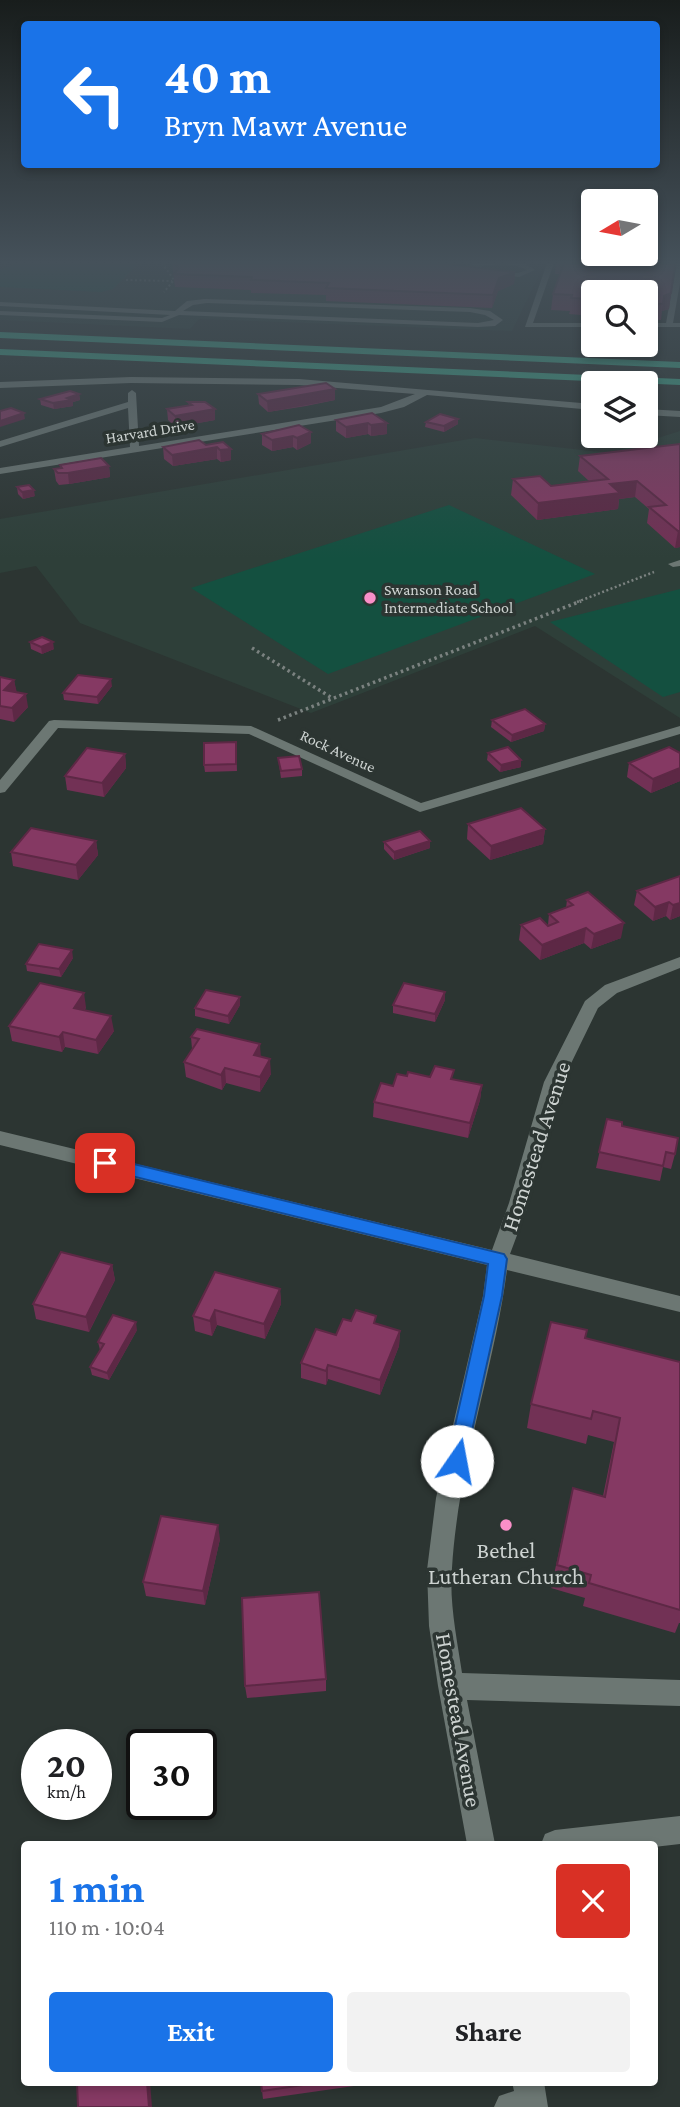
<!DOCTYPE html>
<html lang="en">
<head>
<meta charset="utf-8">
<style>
  body { margin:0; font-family:"Crimson Pro",serif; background:#f2f2f2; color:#202124; height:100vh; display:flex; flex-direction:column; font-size:26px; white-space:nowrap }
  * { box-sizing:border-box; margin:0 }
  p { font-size:23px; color:#757577 }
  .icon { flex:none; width:38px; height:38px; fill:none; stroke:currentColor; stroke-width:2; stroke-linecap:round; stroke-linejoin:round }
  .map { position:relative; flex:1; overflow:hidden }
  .sheet { position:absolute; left:21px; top:1841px; width:637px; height:245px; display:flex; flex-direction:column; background:#fff; border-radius:7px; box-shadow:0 4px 10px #0003 }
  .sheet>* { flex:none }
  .banner { position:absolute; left:21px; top:21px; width:639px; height:147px; border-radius:7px; box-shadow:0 4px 10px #0003; background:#1a73e8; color:#fff; overflow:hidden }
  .needle { width:46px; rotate:260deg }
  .tools { position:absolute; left:581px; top:189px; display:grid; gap:14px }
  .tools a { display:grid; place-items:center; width:77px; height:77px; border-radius:7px; background:#fff; box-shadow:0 4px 10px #0003; font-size:35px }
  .speed { position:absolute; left:21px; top:1729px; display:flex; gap:14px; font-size:35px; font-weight:700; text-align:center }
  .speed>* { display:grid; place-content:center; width:91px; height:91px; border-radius:50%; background:#fff; box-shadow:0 4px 10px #0003; line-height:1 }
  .speed small { font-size:18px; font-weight:400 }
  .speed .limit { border:4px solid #111; border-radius:10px; background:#fff; color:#111 }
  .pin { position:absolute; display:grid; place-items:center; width:60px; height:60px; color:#fff; margin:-30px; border-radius:14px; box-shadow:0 4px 10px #0006 }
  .me { position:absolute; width:77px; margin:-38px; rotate:12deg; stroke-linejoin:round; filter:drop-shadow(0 0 5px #0008) }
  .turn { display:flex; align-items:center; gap:24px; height:147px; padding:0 28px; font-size:32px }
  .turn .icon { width:91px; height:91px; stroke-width:2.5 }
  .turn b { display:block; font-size:49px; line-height:60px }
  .round { display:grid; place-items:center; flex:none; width:74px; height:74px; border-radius:7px; background:#f2f2f2 }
  .head { display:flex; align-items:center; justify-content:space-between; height:119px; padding:0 28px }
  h1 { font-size:42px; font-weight:700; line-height:52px; color:#1a73e8 }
  .button { display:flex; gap:14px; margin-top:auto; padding:14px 28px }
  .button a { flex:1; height:80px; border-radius:7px; background:#1a73e8; color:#fff; font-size:28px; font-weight:700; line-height:80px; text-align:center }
  .button a+a { background:#f2f2f2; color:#202124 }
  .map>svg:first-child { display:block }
  .built { fill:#2e3f39 }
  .green { fill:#145040 }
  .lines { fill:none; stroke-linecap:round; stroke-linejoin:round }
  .path-far2 { stroke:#7b8280; stroke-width:2; stroke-dasharray:2 2.5; stroke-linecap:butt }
  .path-far1 { stroke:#7b8280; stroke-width:2.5; stroke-dasharray:2 2.5; stroke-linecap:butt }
  .path { stroke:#7b8280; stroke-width:3.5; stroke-dasharray:2.5 3.5; stroke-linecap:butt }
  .minor { fill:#6c7773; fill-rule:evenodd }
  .highway { fill:#3ea487; fill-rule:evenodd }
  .wall { fill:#723155 }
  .shaded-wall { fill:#5d2845 }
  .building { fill:#853963; stroke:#5d2845; stroke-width:2 }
  .route { fill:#1a73e8; stroke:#114b97; stroke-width:2 }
  .poi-dot { fill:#fa8fc8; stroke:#2c3532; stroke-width:2.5 }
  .labels { text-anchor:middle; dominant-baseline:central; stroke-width:7; stroke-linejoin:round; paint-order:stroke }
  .far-street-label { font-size:16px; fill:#cdd3d1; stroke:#2c3532 }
  .far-poi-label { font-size:16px; fill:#cdd3d1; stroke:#2c3532; text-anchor:start }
  .near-street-label { font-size:23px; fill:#cdd3d1; stroke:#2c3532 }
  .near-poi-label { font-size:23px; fill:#cdd3d1; stroke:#2c3532 }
</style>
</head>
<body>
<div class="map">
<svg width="680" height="2107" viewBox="0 0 680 2107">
  <rect width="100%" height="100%" fill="#2c3532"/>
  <g class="built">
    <polygon points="0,263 545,263 512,331 199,319 190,329 0,320"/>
    <polygon points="680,431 680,718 535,626 311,713 80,623 36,566 0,573 0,519 475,438 610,453"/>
  </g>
  <g class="green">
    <polygon points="20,263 139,263 113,289 101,292 0,287 0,269"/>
    <polygon points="449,505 595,574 328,674 191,588"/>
    <polygon points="680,589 680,692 663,697 550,622"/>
  </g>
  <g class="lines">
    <g class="path-far2">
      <polyline points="162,263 174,280 164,292"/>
      <polyline points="126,280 172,281"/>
    </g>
    <polyline class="path-far1" points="577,602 654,572"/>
    <g class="path">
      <polyline points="252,648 332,698"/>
      <polyline points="278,720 581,601"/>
    </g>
    <g class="minor">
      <path d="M477,263h47l11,7 -16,7 -31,-4h30l9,-3c-20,-11 -44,-3 -65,0l-3,-2z"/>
      <polygon points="547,263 554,263 533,323 593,323 593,327 525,327"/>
      <polygon points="677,263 680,263 680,283 673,323 680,323 680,327 646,327 646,323 666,323"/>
      <path d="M205,299l265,9 20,3 13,9 -8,6 -17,1 -299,-12 -17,7 -162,-7v-4l162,7 8,-3 -170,-9v-4l175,9 12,-10zM207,303l263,9 15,3 9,5 -16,3 -295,-12 10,-6z"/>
      <polygon points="131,377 299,379 593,404 593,410 427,395 404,407 381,413 0,474 0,468 130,447 128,408 0,447 0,441 128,402 128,393 132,390 136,393 139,446 381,407 415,394 299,385 131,383 0,388 0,382"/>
      <polygon points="646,409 680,411 680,417 646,415"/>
      <polygon points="680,560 680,566 673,567 668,564"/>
      <polygon points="54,720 251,726 421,803 680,726 680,734 420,812 249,734 58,728 5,792 0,793 0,780 49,721"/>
      <path d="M680,957v11l-63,25 -19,15 -36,74 -33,121 -19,51 170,42v16l-173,-42c-13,100 -49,196 -55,298 -3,34 5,71 10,105l218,7v26l-213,-6 28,144h-28l-29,-158 -9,-60 -2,-56 9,-72 47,-202 4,-31 -487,-120v-14l492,119 17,-47 35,-121 41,-81 20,-16z"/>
      <polygon points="680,1816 680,1844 654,1847 654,1844 541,1844 545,1834 555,1830"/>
      <polygon points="512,2082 544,2082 548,2107 494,2107 499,2096 514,2091"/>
    </g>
    <g class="highway">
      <polygon points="0,332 680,362 680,368 0,338"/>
      <polygon points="0,349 680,379 680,385 0,355"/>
    </g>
  </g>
  <g class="wall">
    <polygon points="172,263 440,263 515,272 514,284 498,291 492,308 326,301 326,295 251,293 251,290 175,287"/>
    <polygon points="556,263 660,263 671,293 669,309 662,311 661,320 646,319 646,292 593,292 593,316 569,314 570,311 551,310 553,294 560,274 555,274"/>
    <polygon points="335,389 335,400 306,406 268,412 259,404 258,394"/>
    <polygon points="79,394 80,400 73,402 73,406 54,409 41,405 40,399"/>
    <polygon points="188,402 215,409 215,420 176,427 168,420 167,409 189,405"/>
    <polygon points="336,420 387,423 387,434 371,436 368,434 346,438 336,431"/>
    <polygon points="426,422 458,424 444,432 425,427"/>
    <polygon points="299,425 311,443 297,450 293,447 272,451 262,445 262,434"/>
    <polygon points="223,442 231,460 221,462 217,459 173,466 164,459 163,447 206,445"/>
    <polygon points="680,444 680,547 675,548 647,523 649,509 635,497 619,499 618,509 537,520 511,495 513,479 551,486 589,481 578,471 580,456"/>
    <polygon points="60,465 109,466 110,477 69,484 59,485 56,481 54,469 60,468"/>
    <polygon points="17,487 35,496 23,499 18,494"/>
    <polygon points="30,642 54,649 42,654 31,649"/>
    <polygon points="0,677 14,680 16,692 28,707 14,722 0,719"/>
    <polygon points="112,686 98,704 64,700 63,693"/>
    <polygon points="492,720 545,724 544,731 511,742 491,727"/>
    <polygon points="236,742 237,771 205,772 204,765"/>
    <polygon points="488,753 521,767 500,772 487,760"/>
    <polygon points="680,753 680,781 651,793 627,777 629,763"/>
    <polygon points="125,754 126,768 104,797 67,790 65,776"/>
    <polygon points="278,758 302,769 302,776 281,778"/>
    <polygon points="468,824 545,829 543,844 490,860 467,839"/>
    <polygon points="96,841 98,855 78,880 13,866 11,852"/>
    <polygon points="384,842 430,848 394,860 384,849"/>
    <polygon points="680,876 680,916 670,920 666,916 653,921 634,905 637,891"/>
    <polygon points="567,900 621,938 591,949 584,943 540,960 519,940 521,925 548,925 549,914 566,908"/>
    <polygon points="73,958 61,977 27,971 26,964"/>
    <polygon points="445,992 445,1000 435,1022 393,1013 393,1005"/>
    <polygon points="240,997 240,1005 229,1024 195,1016 195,1008"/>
    <polygon points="86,1007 85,1010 114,1031 98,1054 65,1047 62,1052 12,1041 9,1026"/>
    <polygon points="191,1037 260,1056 271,1074 260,1092 226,1083 222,1090 186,1077 184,1062 192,1049"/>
    <polygon points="407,1076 430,1077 454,1080 482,1085 480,1100 468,1138 373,1117 374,1102 393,1086"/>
    <polygon points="607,1119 675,1154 671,1169 663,1167 660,1181 596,1168"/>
    <polygon points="112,1265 115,1280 89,1332 36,1319 33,1304"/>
    <polygon points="280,1289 281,1304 265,1339 217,1325 212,1336 195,1331 193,1316"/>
    <polygon points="351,1321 376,1324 400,1331 399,1346 380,1395 328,1379 326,1385 301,1378 301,1363 336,1335"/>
    <polygon points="137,1330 109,1380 92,1375 90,1367 100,1350 98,1342"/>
    <polygon points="585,1338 680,1362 680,1623 679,1623 675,1633 583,1606 585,1598 551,1588 573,1488 603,1496 614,1442 588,1435 586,1444 527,1428 531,1404"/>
    <polygon points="220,1539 205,1605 146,1596 143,1582"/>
    <polygon points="326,1679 326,1691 247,1698 245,1686"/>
    <polygon points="261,2082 382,2082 263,2099"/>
  </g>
  <g class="shaded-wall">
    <polygon points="515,272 514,284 498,291 492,308 493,295 499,278"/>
    <polygon points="671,293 669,309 662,311 664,296"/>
    <polygon points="335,389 335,400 268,412 267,401"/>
    <polygon points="79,394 80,400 73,402 73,406 54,409 53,403"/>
    <polygon points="215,409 215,420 176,427 175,416"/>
    <polygon points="24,413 25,419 0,427 0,421"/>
    <polygon points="458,419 458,424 444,432 444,426"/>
    <polygon points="368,423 368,434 346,438 346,427"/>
    <polygon points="387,423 387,434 371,436 371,425"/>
    <polygon points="311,432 311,443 297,450 297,438"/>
    <polygon points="293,436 293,447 272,451 272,440"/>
    <polygon points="217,447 217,459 173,466 172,455"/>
    <polygon points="231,449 231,460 221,462 220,450"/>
    <polygon points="109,466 110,477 69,484 68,473"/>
    <polygon points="637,481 635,497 619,499 618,509 537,520 538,503 610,484"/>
    <polygon points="34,490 35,496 23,499 22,492"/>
    <polygon points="678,531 680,531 680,547 675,548"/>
    <polygon points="53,642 54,649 42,654 41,647"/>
    <polygon points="111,679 112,686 98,704 97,697"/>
    <polygon points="14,680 17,693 4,690"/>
    <polygon points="26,694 28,707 14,722 12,708"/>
    <polygon points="545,724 544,731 511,742 512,735"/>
    <polygon points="125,754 126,768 104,797 102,783"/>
    <polygon points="521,760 521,767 500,772 501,765"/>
    <polygon points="680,768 680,781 651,793 653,779"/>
    <polygon points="545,829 543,844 490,860 491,846"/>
    <polygon points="96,841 98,855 78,880 76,865"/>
    <polygon points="430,841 430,848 394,860 394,852"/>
    <polygon points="669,902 666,916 653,921 655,907"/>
    <polygon points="680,903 680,916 670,920 673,905"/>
    <polygon points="624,923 621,938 591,949 594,934"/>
    <polygon points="586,928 584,943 540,960 542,945"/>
    <polygon points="72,950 73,958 61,977 59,969"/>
    <polygon points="445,992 445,1000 435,1022 435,1014"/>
    <polygon points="84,993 86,1007 76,1023 74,1008"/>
    <polygon points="240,997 240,1005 229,1024 228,1016"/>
    <polygon points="111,1016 114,1031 98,1054 96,1040"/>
    <polygon points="63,1032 65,1047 62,1052 59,1037"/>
    <polygon points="260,1044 261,1059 254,1055"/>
    <polygon points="270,1059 271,1074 260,1092 260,1077"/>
    <polygon points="225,1068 226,1083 222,1090 221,1075"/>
    <polygon points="482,1085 480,1100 468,1138 470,1123"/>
    <polygon points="112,1265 115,1280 89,1332 86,1317"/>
    <polygon points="280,1289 281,1304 265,1339 264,1324"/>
    <polygon points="215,1310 217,1325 212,1336 210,1321"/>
    <polygon points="136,1322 137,1330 109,1380 107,1373"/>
    <polygon points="400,1331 399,1346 380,1395 380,1380"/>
    <polygon points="328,1365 328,1379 326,1385 326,1371"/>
    <polygon points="218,1525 220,1539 205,1605 203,1591"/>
    <polygon points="147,2082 150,2082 152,2107 149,2107"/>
  </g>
  <g class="building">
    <polygon points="174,263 440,263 515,272 499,278 493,295 326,288 329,283 251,280 252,277 174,274 179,268"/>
    <polygon points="564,263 675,264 671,293 664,296 663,304 646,303 646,292 593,292 593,299 571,298 572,295 553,294"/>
    <polygon points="326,383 335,389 267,401 258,394"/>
    <polygon points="70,391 79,394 67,398 72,400 53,403 40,399"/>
    <polygon points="188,402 205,402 215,409 175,416 167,409 192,405"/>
    <polygon points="11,408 24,413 0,421 0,411"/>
    <polygon points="372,413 387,423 371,425 368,423 346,427 336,420"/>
    <polygon points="440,414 458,419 444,426 426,422"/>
    <polygon points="299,425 311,432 297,438 293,436 272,440 262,434"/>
    <polygon points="199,440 206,445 223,442 231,449 220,450 217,447 172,455 163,447"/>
    <polygon points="680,444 680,531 678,531 649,507 666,505 637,481 610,484 620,493 538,503 513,479 540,476 551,486 608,479 580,456"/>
    <polygon points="101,458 109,466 68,473 58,473 54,469 62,468 60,465"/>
    <polygon points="29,485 34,490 22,492 17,487"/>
    <polygon points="42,637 53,642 41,647 30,642"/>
    <polygon points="78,675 111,679 97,697 63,693"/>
    <polygon points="0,677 14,680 4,690 26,694 12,708 0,706"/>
    <polygon points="525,709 545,724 512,735 492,720"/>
    <polygon points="236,742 236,764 204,765 204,743"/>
    <polygon points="508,747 521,760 501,765 488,753"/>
    <polygon points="669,747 680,753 680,768 653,779 629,763"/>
    <polygon points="87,748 125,754 102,783 65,776"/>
    <polygon points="299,756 302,769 281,771 278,758"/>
    <polygon points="521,808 545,829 491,846 468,824"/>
    <polygon points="31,828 96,841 76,865 11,852"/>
    <polygon points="420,831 430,841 394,852 384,842"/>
    <polygon points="680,876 680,903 673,905 669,902 655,907 637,891"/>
    <polygon points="588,892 624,923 594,934 586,928 542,945 521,925 540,918 548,926 558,922 549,914 573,905 567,900"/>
    <polygon points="39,944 72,950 59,969 26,964"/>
    <polygon points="40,983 84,993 74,1008 111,1016 96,1040 63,1032 59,1037 9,1026"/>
    <polygon points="404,983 445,992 435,1014 393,1005"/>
    <polygon points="206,990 240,997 228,1016 195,1008"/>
    <polygon points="197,1029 260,1044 254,1055 270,1059 260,1077 225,1068 221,1075 184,1062 199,1039 191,1037"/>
    <polygon points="435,1066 454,1070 451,1079 482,1085 470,1123 374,1102 381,1083 393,1086 397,1074 407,1076 408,1072 430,1077"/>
    <polygon points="607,1119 622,1122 622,1126 678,1138 675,1154 666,1152 663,1166 599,1152"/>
    <polygon points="61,1252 112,1265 86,1317 33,1304"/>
    <polygon points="215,1272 280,1289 264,1324 215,1310 210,1321 193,1316"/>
    <polygon points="356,1310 376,1316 374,1323 400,1331 380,1380 328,1365 326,1371 301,1363 316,1329 336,1335 343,1319 351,1321"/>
    <polygon points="113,1315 136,1322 107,1373 90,1367 104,1344 98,1342"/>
    <polygon points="551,1322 587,1330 585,1338 680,1362 680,1610 589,1583 591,1575 557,1565 573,1488 605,1497 620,1418 593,1411 591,1419 531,1404"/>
    <polygon points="161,1516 218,1525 203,1591 143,1582"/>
    <polygon points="319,1592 326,1679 245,1686 242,1598"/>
    <polygon points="77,2082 147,2082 149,2107 78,2107"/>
    <polygon points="261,2082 323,2082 262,2091"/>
  </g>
  <linearGradient id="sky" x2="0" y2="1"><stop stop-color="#181d1c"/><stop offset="0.47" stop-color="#45515a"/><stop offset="1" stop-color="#45515a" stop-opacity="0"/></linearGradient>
  <rect width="680" height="558" fill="url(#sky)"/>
  <polygon class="route" points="105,1157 504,1254 507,1259 502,1296 464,1467 457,1470 450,1467 447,1461 484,1296 488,1264 99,1168 96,1163 99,1159"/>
  <g class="poi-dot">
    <circle cx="370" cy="598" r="7"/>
    <circle cx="506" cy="1525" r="7"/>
  </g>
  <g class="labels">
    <g class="far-street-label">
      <text transform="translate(150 431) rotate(-9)">Harvard Drive</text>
      <text transform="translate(338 751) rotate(25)">Rock Avenue</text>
    </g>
    <g class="far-poi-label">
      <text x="384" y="589">Swanson Road<tspan x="384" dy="18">Intermediate School</tspan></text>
    </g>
    <g class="near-street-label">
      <text transform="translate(536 1146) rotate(-72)">Homestead Avenue</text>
      <text transform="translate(459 1720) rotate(80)">Homestead Avenue</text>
    </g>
    <g class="near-poi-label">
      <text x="506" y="1550">Bethel<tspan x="506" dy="26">Lutheran Church</tspan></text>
    </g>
  </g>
</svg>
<div class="tools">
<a><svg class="needle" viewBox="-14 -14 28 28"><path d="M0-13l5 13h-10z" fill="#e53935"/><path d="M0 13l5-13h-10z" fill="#757577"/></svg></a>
<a><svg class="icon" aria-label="search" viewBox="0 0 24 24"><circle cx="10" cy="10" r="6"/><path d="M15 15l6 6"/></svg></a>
<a><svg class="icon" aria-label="layers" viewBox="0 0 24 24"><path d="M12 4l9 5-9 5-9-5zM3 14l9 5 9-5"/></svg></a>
</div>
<div class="speed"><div>20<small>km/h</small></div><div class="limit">30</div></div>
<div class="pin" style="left:105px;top:1163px;background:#d93025"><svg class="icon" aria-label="arrive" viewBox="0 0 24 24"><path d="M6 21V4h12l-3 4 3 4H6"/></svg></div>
<svg class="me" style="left:457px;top:1461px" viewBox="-20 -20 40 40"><circle r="19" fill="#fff"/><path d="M0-13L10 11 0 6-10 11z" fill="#1a73e8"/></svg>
<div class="banner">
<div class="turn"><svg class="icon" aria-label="left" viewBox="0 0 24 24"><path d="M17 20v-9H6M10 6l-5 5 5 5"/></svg><div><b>40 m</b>Bryn Mawr Avenue</div></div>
</div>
<section class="sheet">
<div class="head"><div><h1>1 min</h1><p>110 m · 10:04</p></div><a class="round" style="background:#d93025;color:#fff"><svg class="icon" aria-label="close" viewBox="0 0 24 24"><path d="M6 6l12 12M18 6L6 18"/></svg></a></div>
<div class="button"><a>Exit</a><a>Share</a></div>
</section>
</div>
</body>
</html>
